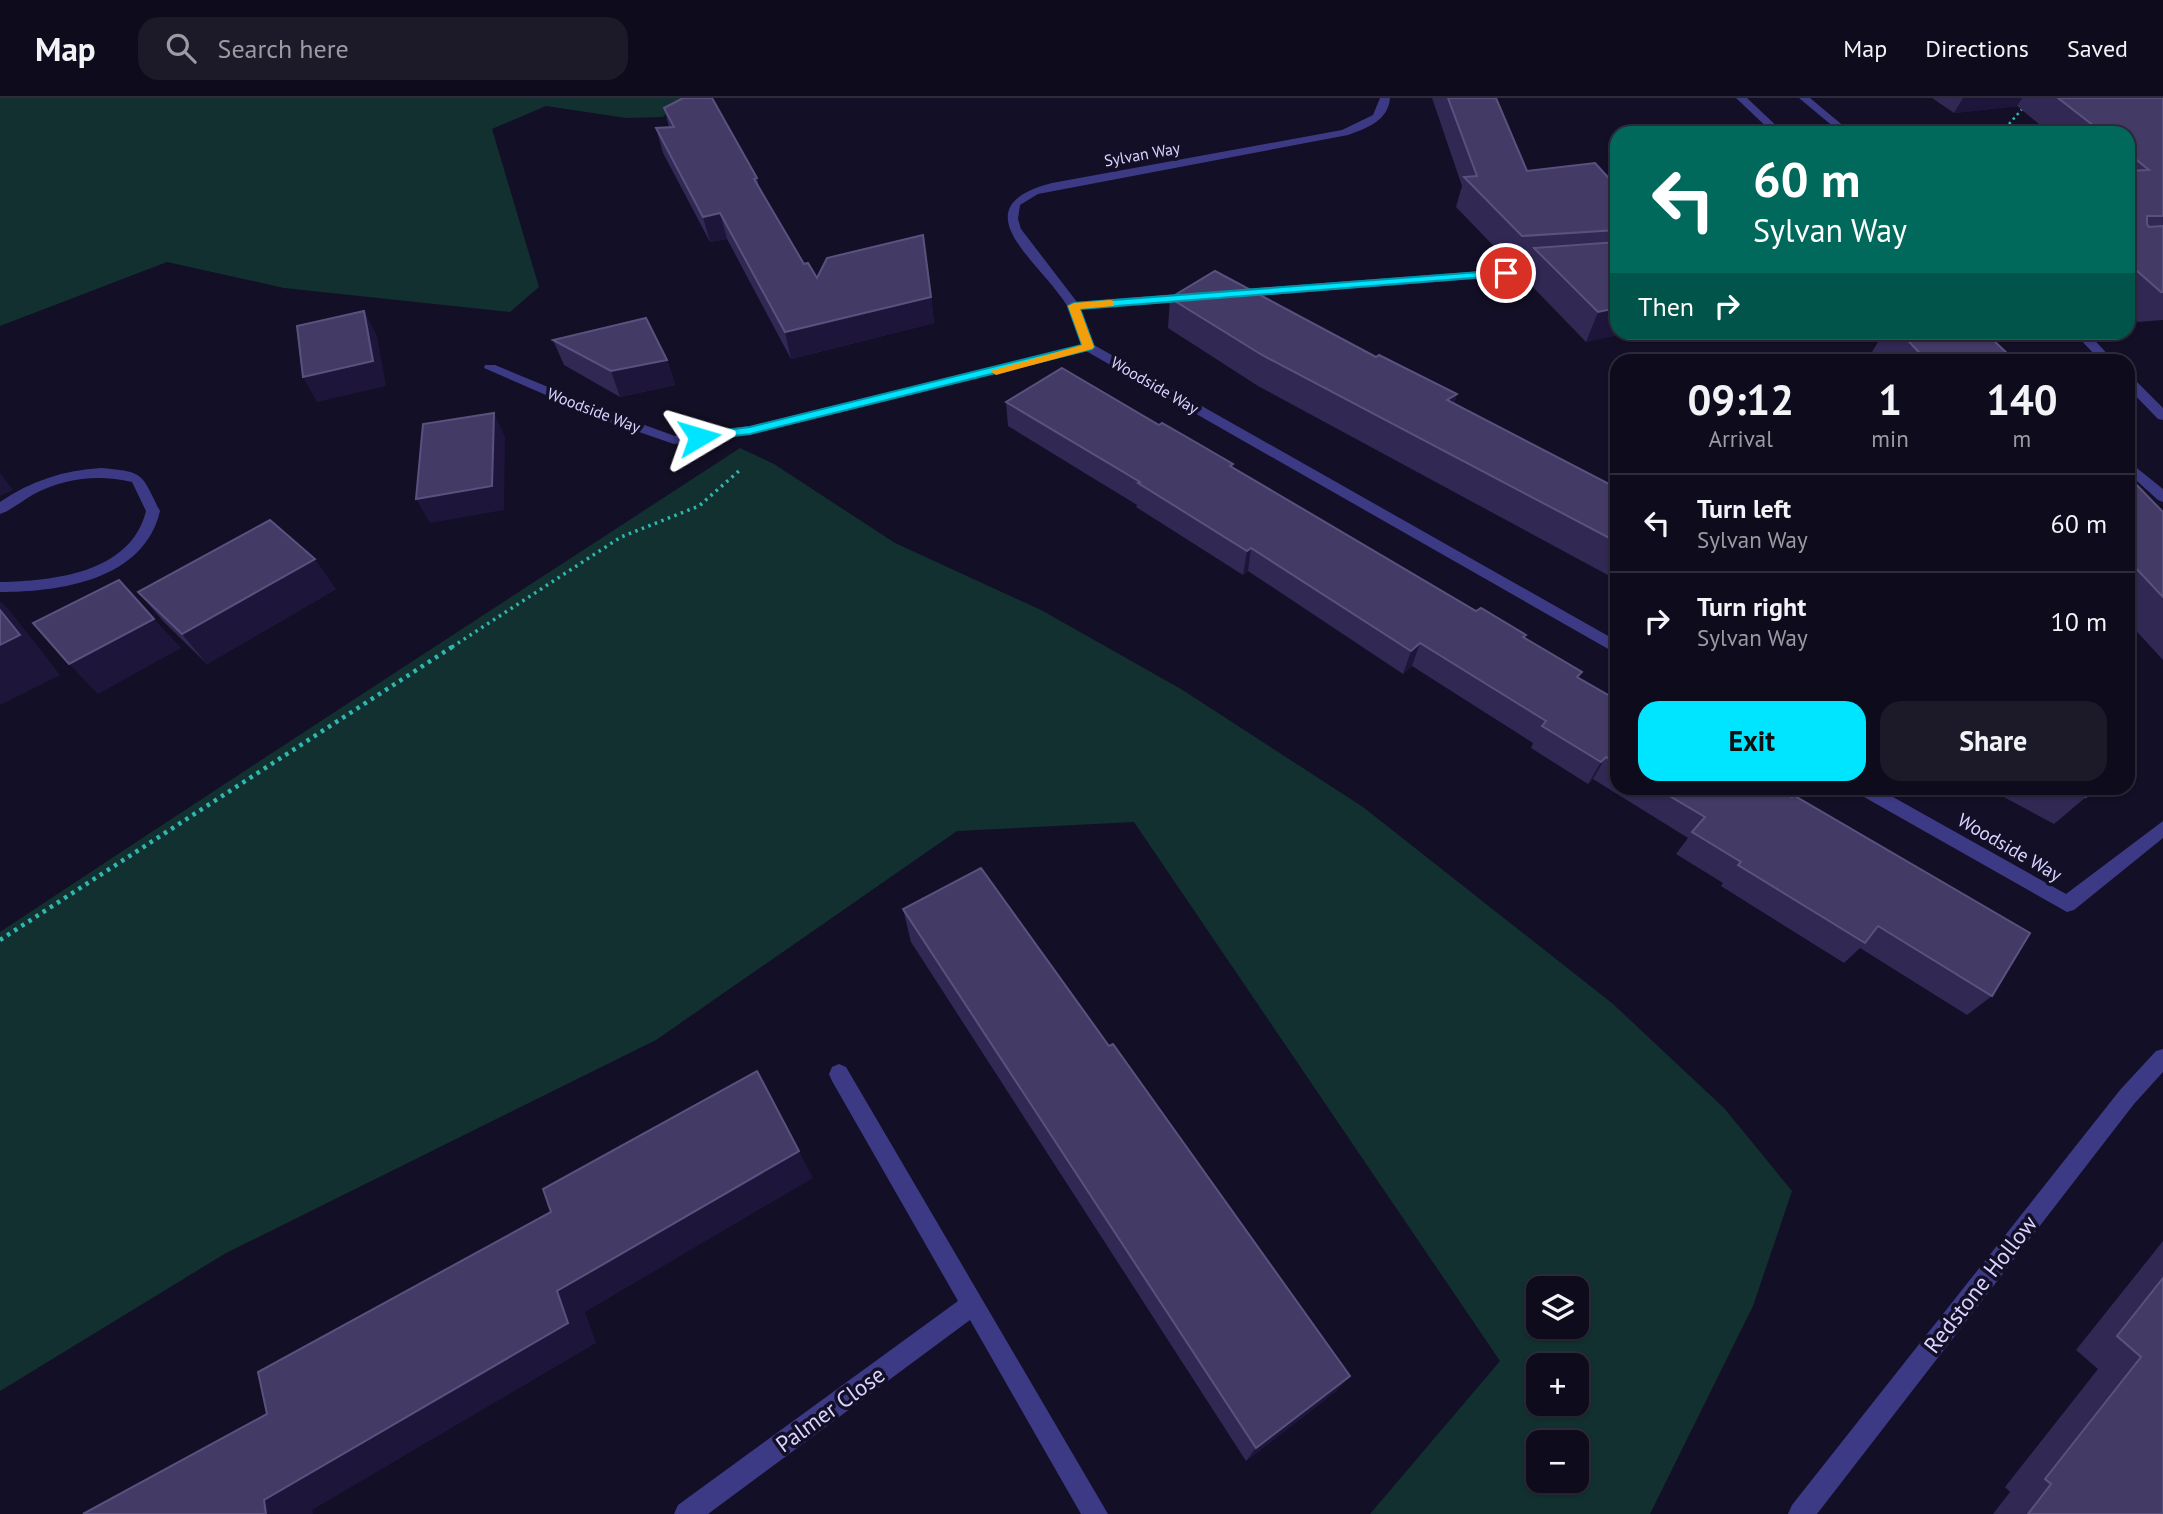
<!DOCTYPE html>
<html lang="en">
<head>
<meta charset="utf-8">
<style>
  body { margin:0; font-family:"PT Sans",sans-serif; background:#1c1929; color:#f1f3f6; height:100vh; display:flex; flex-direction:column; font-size:26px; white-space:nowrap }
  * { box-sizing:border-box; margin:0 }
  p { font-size:23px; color:#9b9ba3 }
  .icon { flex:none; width:38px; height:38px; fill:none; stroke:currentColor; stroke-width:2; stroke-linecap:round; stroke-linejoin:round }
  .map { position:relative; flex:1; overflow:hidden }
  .panel { position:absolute; left:1610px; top:256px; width:525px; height:441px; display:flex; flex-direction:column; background:#0e0b1c; border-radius:21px; box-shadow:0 2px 5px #0004,0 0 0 2px #2e2b3b }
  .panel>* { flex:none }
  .top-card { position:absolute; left:1610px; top:28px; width:525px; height:214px; border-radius:21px; box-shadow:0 2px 5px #0004,0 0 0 2px #2e2b3b; background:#00695c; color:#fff; overflow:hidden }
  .tools { position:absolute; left:1526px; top:1178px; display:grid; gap:14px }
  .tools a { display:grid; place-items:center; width:63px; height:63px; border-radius:14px; background:#0e0b1c; box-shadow:0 2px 5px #0004,0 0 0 2px #2e2b3b; font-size:35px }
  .pin { position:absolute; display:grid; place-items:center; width:60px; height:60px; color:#fff; margin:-30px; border:4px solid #fff; border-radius:50%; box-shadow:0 2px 7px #0007 }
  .me { position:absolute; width:77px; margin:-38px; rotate:83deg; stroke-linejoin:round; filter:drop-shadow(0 0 5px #0008) }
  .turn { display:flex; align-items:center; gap:24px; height:147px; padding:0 28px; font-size:32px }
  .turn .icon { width:91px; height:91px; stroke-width:2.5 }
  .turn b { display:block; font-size:49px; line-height:60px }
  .then { display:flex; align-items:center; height:66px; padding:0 28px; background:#0003; gap:14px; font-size:26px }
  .eta { display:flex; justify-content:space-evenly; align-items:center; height:119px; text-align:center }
  .eta b { font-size:42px; font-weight:700; line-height:49px }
  .button { display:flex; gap:14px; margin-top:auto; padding:14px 28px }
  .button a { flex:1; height:80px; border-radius:21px; background:#00e5ff; color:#111; font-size:28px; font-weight:700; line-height:80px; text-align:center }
  .button a+a { background:#1c1929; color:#f1f3f6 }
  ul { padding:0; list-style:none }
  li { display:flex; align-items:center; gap:21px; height:98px; padding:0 28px; border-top:2px solid #2e2b3b }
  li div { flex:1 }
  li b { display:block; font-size:26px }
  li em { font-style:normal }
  header { display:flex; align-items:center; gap:42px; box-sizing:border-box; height:98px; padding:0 35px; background:#0e0b1c; border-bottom:2px solid #2e2b3b }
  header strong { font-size:33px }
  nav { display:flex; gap:38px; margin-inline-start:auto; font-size:24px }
  .search { width:490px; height:63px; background:#1c1929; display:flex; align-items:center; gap:18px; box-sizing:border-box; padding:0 24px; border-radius:21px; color:#9b9ba3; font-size:26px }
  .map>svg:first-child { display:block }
  .green { fill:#12302f; fill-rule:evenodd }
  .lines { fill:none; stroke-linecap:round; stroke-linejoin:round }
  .path-far2 { stroke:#2fb8b0; stroke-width:2.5; stroke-dasharray:2.5 3.5; stroke-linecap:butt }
  .path-far1 { stroke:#2fb8b0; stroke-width:3.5; stroke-dasharray:2.5 4.5; stroke-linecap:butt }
  .path { stroke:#2fb8b0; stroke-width:4.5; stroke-dasharray:3.5 5; stroke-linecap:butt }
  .minor { fill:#3d3a85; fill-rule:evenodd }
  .wall { fill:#312854 }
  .shaded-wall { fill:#1d163a }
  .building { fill:#433a66; stroke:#5a527e; stroke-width:2 }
  .route { fill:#00e5ff; stroke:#0095a6; stroke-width:2 }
  .slow { fill:#f59e0b }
  .labels { text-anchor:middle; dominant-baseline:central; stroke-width:7; stroke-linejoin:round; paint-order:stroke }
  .far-street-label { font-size:16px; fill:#d9d4ff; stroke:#130f26 }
  .street-label { font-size:19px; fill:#d9d4ff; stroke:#130f26 }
  .near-street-label { font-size:23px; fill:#d9d4ff; stroke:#130f26 }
</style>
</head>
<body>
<header>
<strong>Map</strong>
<div class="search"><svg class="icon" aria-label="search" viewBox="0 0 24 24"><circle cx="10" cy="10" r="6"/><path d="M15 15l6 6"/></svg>Search here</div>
<nav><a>Map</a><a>Directions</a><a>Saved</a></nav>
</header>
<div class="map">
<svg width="2163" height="1416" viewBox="0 0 2163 1416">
  <rect width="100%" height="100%" fill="#130f26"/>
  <g class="green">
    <polygon points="0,0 703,0 679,2 663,19 626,20 546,8 492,31 539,189 510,214 284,190 167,164 0,228"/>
    <path d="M740,350l34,16 121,79 146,67 140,79 182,118 250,197 111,104 68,83 -39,115 -103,208h-280l130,-153 -366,-539 -177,9 -301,209 -430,213 -226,138v-459c246,-163 493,-323 740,-484zM1577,1190v38h-39v-38zM1538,1267h39v39h-39zM1538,1344h39v38h-39z"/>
  </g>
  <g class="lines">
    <polyline class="path-far2" points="2001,35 2032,0"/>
    <polyline class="path-far1" points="452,549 621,439 699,408 740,372"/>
    <polyline class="path" points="0,842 455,547"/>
    <g class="minor">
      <path d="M1380,0h10c-2,23 -23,30 -42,37l-310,59 -18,11 -2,14 3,10 56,73 115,-9 6,4 -6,4 -111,8 13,36 523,296v13l-531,-303 -336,83 -76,10 -73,-25 -117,-51 1,-3h10l116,48 64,23 75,-10 331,-81c-4,-13 -7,-30 -15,-41 -29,-45 -107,-97 -14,-121l290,-53 31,-15z"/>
      <polygon points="1736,0 1747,0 1784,35 1773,35"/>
      <polygon points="1799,0 1810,0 1852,35 1841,35"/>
      <polygon points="1548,168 1552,169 1552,175 1231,200 1225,196 1231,192"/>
      <polygon points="2073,234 2087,234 2113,262 2100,262"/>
      <polygon points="2128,279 2133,280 2163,310 2163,322 2158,321 2128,290"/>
      <polygon points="2128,363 2163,391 2163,404 2158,402 2128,375"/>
      <path d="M101,370c44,4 40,5 59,43 -16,69 -100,81 -160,81v-10c53,-1 131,-9 146,-71l-14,-29c-34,-8 -67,-4 -98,12 -11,6 -22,16 -34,20v-12c31,-21 64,-32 101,-34z"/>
      <polygon points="1855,690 1877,690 2066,796 2163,723 2163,740 2074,812 2067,814 1857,695"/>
      <polygon points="2163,951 2163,974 2134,1006 1817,1416 1788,1416 1792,1407 2120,992 2156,953"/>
      <polygon points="839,966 846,969 1108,1416 1081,1416 970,1222 708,1416 674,1416 678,1407 958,1203 832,983 829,976 832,969"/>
    </g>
  </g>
  <g class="wall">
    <polygon points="1432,0 1496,0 1527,73 1617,89 1617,234 1586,244 1525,181 1529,167 1513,168 1456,109 1462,88"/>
    <polygon points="1932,0 2163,0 2163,222 2138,224 2128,214 2128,35 2050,35 2017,8 1954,15"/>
    <polygon points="664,10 757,80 759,89 804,166 817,180 931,199 934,225 791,261 727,141 710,144 663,55 656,30 669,29"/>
    <polygon points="1170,200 1376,259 1457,296 1454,306 1617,390 1617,482 1258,288 1168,230"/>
    <polygon points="1884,234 1985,234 2014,262 1879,262 1872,254"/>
    <polygon points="553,242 667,262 675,287 620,299 564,267"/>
    <polygon points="1006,304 1159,327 1233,366 1232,369 1476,513 1526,537 1525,540 1579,580 1617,602 1617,690 1776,690 1992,898 1967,917 1860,850 1844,865 1721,788 1723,785 1676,756 1688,740 1593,681 1588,686 1531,650 1533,645 1412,568 1403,576 1248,473 1243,477 1136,409 1137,407 1008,328"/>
    <polygon points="2128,378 2163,414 2163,562 2128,524"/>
    <polygon points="336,491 207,566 164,524 138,494"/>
    <polygon points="1987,690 2092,690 2086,699 2054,726"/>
    <polygon points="903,811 1109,948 1350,1278 1335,1294 1246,1363 911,844"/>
    <polygon points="2163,1143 2163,1416 1993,1416 2010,1394 2005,1389 2098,1271 2076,1252"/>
  </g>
  <g class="shaded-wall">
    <polygon points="1963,0 2022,0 2017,8 1954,15"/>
    <polygon points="720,115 727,141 710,144 703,119"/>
    <polygon points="931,199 934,225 791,261 785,234"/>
    <polygon points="1617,210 1617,234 1636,234 1586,244 1598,214"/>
    <polygon points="364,213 377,238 386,288 317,304 303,279"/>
    <polygon points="667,262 675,287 620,299 611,273"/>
    <polygon points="1457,296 1448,326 1447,302"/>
    <polygon points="494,315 505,339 504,412 430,425 416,401"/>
    <polygon points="0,375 13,392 0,398"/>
    <polygon points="1251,450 1248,473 1243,477 1247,453"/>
    <polygon points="315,461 336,491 207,566 182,536"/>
    <polygon points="0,503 10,513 60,577 0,607"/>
    <polygon points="154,521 181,550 98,596 69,566"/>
    <polygon points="1420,545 1412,568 1403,576 1411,553"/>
    <polygon points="1606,659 1593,681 1588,686 1601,664"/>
    <polygon points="757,973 813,1080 585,1214 596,1245 312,1412 313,1416 266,1416 264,1402 557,1193"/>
    <polygon points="1350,1278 1335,1294 1246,1363 1256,1350"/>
  </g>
  <g class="building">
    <polygon points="683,0 712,0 757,80 754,81 804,166 808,165 817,180 827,160 923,137 931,199 785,234 720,115 703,119 656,30 674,29 664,10"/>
    <polygon points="1448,0 1496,0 1527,73 1595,65 1617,89 1617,132 1522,138 1464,79 1477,78"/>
    <polygon points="2058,0 2163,0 2163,118 2147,118 2147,126 2149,129 2163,128 2163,194 2161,194 2128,165 2128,73 2149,72 2128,55 2128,35 2103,35"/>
    <polygon points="1617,144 1617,210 1598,214 1534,150"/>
    <polygon points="1215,173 1376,259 1379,257 1457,296 1447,302 1617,390 1617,444 1262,257 1170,200"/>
    <polygon points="364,213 373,263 303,279 297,228"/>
    <polygon points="646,220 667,262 611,273 553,242"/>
    <polygon points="1900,234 1985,234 2014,262 1926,262"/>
    <polygon points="1062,270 1159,327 1162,325 1197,345 1233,366 1230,368 1476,513 1481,510 1526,537 1523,539 1582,574 1577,579 1617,602 1617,666 1606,659 1601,664 1542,628 1546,623 1420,545 1411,553 1251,450 1247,453 1138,385 1140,384 1006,304"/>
    <polygon points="494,315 492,388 416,401 423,326"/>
    <polygon points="2128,378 2163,414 2163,499 2131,465 2135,465 2128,457"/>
    <polygon points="270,422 315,461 182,536 138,494"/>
    <polygon points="119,482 154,521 69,566 33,525"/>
    <polygon points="0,512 20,537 0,547"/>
    <polygon points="1656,690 1776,690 1792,699 1793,697 2030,835 1992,898 1878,828 1865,845 1738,767 1741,764 1692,734 1705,719"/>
    <polygon points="2069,690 2092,690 2086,699"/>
    <polygon points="981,770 1109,948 1113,946 1350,1278 1256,1350 903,811"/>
    <polygon points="757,973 799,1053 557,1193 568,1225 264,1402 266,1416 83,1416 267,1316 258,1274 551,1114 543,1091"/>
    <polygon points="2163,1180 2163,1416 2028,1416 2051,1386 2045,1381 2141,1259 2117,1238"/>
  </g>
  <polygon class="route" points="1506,172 1510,173 1510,177 1080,211 1094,249 1092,251 750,336 699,342 693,339 699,335 750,329 1082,247 1068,208 1074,205"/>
  <polygon class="slow" points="1110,202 1114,203 1114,208 1080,211 1094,249 1092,251 996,277 990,273 1082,247 1068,208 1074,205"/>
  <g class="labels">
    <g class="far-street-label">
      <text transform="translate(1142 56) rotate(-10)">Sylvan Way</text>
      <text transform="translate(1155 287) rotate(30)">Woodside Way</text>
      <text transform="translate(594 312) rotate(21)">Woodside Way</text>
    </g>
    <g class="street-label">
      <text transform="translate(2010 749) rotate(30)">Woodside Way</text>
    </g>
    <g class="near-street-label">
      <text transform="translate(1980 1186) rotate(-52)">Redstone Hollow</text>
      <text transform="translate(830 1311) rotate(-36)">Palmer Close</text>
    </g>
  </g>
</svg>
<div class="tools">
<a><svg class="icon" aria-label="layers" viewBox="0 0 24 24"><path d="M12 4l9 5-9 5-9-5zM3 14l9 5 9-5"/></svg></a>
<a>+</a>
<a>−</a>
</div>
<div class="pin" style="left:1506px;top:175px;background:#d93025"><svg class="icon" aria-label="arrive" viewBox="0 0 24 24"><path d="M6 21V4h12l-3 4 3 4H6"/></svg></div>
<svg class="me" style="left:699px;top:339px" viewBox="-20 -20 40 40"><path d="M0-17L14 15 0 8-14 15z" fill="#00e5ff" stroke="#fff" stroke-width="4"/></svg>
<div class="top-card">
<div class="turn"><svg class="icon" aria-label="left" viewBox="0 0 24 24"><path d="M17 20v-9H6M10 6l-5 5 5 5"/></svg><div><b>60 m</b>Sylvan Way</div></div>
<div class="then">Then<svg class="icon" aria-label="right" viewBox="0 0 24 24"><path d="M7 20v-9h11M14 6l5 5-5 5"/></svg></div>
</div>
<section class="panel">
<div class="eta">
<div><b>09:12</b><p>Arrival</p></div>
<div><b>1</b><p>min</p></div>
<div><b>140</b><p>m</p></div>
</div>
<ul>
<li><svg class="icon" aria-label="left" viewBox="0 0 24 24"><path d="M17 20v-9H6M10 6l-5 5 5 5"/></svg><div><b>Turn left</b><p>Sylvan Way</p></div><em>60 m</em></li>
<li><svg class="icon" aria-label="right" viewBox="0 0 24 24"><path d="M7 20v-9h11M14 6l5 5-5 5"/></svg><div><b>Turn right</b><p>Sylvan Way</p></div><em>10 m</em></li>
</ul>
<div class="button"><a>Exit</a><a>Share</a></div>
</section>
</div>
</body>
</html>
